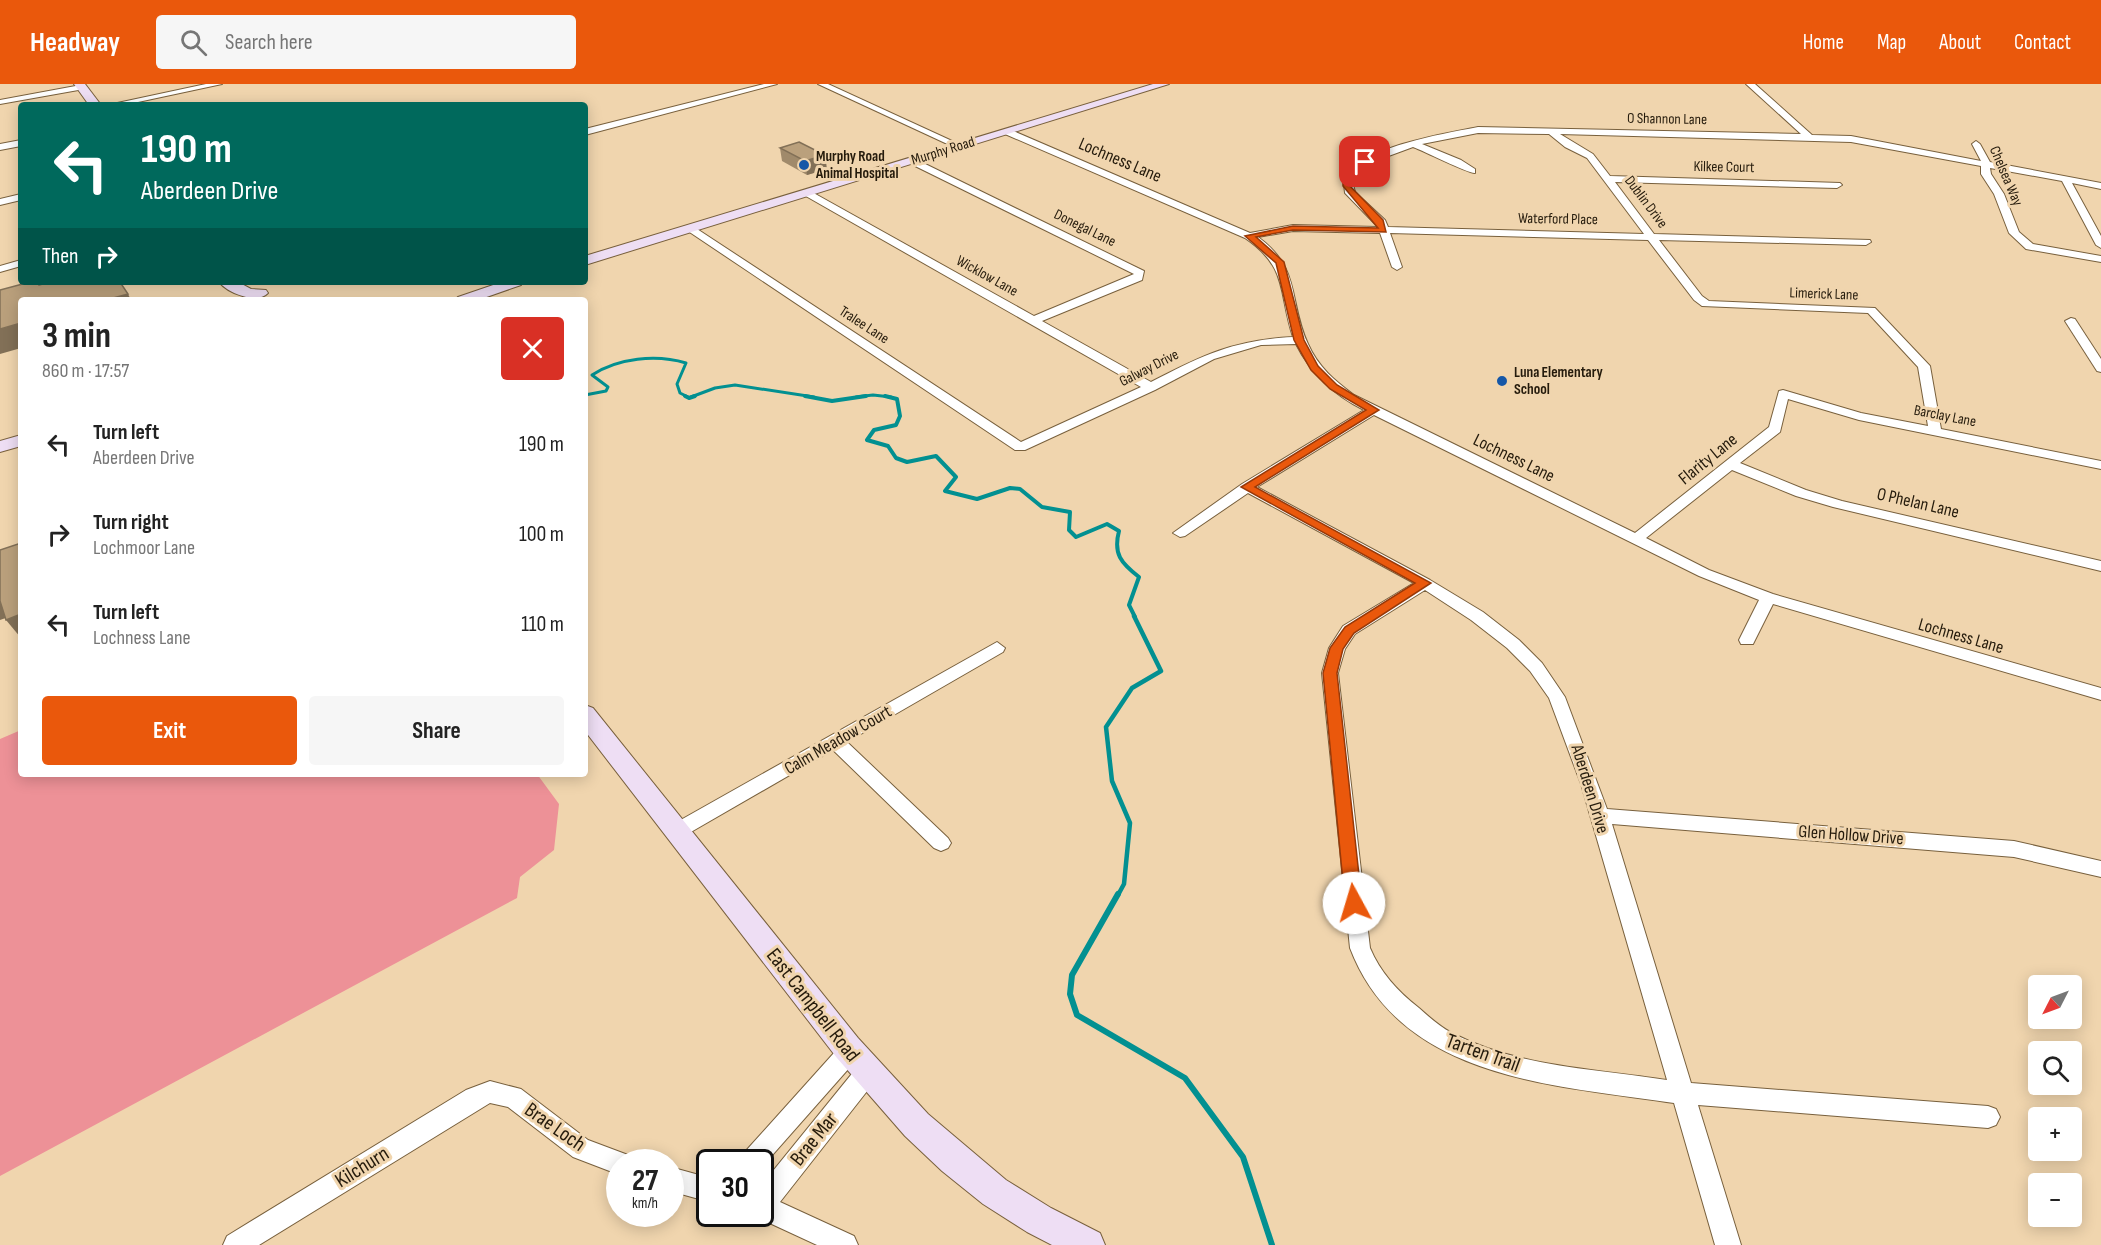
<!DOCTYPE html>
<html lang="en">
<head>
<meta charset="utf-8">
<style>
  body { margin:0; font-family:"Sofia Sans Condensed",sans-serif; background:#f6f6f6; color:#222; height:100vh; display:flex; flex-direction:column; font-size:22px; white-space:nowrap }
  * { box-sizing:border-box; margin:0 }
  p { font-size:20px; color:#767676 }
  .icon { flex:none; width:33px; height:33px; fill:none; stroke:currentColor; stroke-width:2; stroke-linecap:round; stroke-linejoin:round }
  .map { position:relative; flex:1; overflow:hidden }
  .panel { position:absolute; left:18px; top:213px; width:570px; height:480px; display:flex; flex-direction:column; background:#fff; border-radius:6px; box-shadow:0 3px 15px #0003 }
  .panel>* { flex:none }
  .banner { position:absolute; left:18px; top:18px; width:570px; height:183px; border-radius:6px; box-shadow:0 3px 15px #0003; background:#00695c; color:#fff; overflow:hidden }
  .needle { width:39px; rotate:228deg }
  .fabs { position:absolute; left:2028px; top:891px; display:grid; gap:12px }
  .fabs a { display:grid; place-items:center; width:54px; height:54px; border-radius:6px; background:#fff; box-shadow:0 3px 15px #0003; font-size:30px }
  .speed { position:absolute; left:606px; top:1065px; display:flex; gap:12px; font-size:30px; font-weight:700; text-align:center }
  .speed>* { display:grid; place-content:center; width:78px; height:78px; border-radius:50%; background:#fff; box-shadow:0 3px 15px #0003; line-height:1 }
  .speed small { font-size:15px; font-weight:400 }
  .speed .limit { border:3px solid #111; border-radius:9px; background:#fff; color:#111 }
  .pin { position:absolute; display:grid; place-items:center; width:51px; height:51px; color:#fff; margin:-26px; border-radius:12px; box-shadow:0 3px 9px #0006 }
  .me { position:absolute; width:66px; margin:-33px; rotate:354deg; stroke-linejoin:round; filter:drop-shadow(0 0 4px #0008) }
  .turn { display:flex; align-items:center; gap:21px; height:126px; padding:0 24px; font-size:27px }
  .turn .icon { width:78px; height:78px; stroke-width:2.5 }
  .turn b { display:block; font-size:42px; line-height:51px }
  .then { display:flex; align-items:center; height:57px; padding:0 24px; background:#0003; gap:12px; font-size:22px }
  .round { display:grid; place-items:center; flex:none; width:63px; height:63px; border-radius:6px; background:#f6f6f6 }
  .headline { display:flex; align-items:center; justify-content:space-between; height:102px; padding:0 24px }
  h1 { font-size:36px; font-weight:700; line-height:45px }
  .cta { display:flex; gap:12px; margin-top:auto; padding:12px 24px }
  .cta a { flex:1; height:69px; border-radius:6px; background:#ea580c; color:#fff; font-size:24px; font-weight:700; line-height:69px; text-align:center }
  .cta a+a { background:#f6f6f6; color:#222 }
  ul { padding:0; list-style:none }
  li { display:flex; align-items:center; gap:18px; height:90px; padding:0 24px }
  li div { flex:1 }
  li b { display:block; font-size:22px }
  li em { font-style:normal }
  header { display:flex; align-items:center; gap:36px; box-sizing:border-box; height:84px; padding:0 30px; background:#ea580c; color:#fff }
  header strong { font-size:28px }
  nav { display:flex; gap:33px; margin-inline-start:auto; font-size:21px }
  .search { width:420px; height:54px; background:#f6f6f6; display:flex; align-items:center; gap:15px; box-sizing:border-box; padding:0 21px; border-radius:6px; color:#767676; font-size:22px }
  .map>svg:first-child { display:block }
  .green { fill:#ed9197 }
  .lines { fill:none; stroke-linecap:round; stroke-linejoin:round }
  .stream-far3 { stroke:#029091; stroke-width:3 }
  .stream-far2 { stroke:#029091; stroke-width:4 }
  .stream-far1 { stroke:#029091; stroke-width:4.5 }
  .stream { stroke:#029091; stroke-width:6 }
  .street-casing { stroke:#78603d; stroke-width:2 }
  .secondary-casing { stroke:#78603d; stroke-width:2 }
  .street { fill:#fff; fill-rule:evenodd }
  .secondary { fill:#eedef4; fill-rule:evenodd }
  .wall { fill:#a08a6b }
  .shaded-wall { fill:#827057 }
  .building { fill:#baa07c; stroke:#827057; stroke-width:1.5 }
  .route { fill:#ea580c; stroke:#983908; stroke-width:1.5 }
  .poi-dot { fill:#1557a7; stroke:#f0d5ae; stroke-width:2 }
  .labels { text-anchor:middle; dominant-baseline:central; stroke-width:6; stroke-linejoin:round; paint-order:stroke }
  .far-street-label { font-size:15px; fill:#251b0c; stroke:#f0d5ae }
  .far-poi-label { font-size:15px; font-weight:bold; fill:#251b0c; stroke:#f0d5ae; text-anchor:start }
  .street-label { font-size:18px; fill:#251b0c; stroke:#f0d5ae }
  .near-street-label { font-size:21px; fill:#251b0c; stroke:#f0d5ae }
</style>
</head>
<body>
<header>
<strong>Headway</strong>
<div class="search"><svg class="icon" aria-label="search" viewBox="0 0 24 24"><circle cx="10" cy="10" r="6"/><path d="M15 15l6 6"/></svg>Search here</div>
<nav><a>Home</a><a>Map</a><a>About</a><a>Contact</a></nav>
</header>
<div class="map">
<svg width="2101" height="1161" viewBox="0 0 2101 1161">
  <rect width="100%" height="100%" fill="#f0d5ae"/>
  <polygon class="green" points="21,646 21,690 537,690 559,720 554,766 520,793 517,814 0,1092 0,655"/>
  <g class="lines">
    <g class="stream-far3">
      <path d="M585,311l21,-4 2,-4 -16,-12c26,-17 64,-21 94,-12l-9,21 3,9 8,4"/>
      <polyline points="691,313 715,304 735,301 814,313"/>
      <polyline points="856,313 873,311 891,313"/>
    </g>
    <g class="stream-far2">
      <polyline points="685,312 689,314 695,312"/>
      <polyline points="805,312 832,317 866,312"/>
      <path d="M885,312l12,3 3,17 -4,9 -22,5 -7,10 21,6 8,12 11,4 29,-6 20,21 -11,14 32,8 33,-11 10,1 22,18 28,5 -1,18 7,7 31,-13 12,7c-6,23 2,32 20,46l-10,28 6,12"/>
    </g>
    <polyline class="stream-far1" points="1118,811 1124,800 1130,739 1112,697 1106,643 1132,604 1161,587 1134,532"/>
    <polyline class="stream" points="1118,810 1072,891 1070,910 1077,931 1185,994 1243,1073 1272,1161"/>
    <defs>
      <g id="street">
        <polygon points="206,0 222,0 124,21 108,21"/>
        <polygon points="764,0 777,0 585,51 585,45"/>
        <polygon points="818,0 828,0 963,62 956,64"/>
        <path d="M1746,0h9l57,51 39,1 130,25 -9,-17 4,-3 4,3 10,18 111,21v6l-29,-6 29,53v12l-5,-3 -34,-64 -72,-13 1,6 13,20 15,38 14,12 68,12v6l-75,-13 -17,-16 -15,-39 -13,-20v-8l-130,-24 -291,-8 33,20 17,22 230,7 2,2 -5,3 -222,-6 39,52 216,6 1,2 -5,3 -207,-5 43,56 7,5 166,7 55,58 11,63 160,32v8l-242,-49 -71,-21 -8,33 -40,31 66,27 36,11 259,60v10l-268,-64 -37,-11 -64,-26 -86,68 63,32 64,24 328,94v12l-328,-96 -20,40h-12l-2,-4 20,-40 -60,-24 -325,-161 -117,72 173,93 53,32 36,28 23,23 23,34 42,112 407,32 87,20v16l-87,-20 -402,-33 79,259 297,23 8,3 4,8 -4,8 -8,3 -290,-23 43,140h-26l-41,-142c-119,-18 -274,-23 -324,-155l-28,-275 7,-25 14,-22 71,-43 -166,-90 -63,43 -5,1 -7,-4 69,-49 122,-74c-30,-15 -53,-36 -68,-66l-35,1 -47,14 -59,31 -130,60h-10l-330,-221 9,-2 327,215 120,-55 -337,-192v-4h6l224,125 100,-42 -225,-111v-4h6l229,112 -2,9 -100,41 109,61c52,-27 83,-42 142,-45 -15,-45 -4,-69 -48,-99l-240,-104v-4h6l239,103 43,-8 85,2 -33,-34 -2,-19c37,-30 89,-38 135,-47l323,7zM1478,49l71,1 16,13 22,11 57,76 -256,-7 -3,-7 -30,-28 -4,-15 24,-16 38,-14c11,4 56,27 62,26v-4l-14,-9 -39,-16zM1293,147l87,2 12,34 5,3 5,-3 -12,-34 258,7 46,60 8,6 166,7 50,54 10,59 -67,-13 -78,-23 -4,1 -10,36 -134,106 -281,-138c-19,-14 -36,-28 -46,-51 -20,-43 -6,-75 -50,-107zM1425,506l46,30 36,28 23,23 19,27 32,86 86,296c-71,-11 -150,-13 -215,-47 -12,-6 -23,-16 -33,-25 -21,-16 -39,-36 -49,-60l-32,-275 7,-24 10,-15z"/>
        <polygon points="81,1 84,5 0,20 0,16"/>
        <polygon points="21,56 21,62 0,66 0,60"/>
        <polygon points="21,110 21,116 0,121 0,115"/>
        <polygon points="21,176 21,182 0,188 0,182"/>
        <polygon points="2071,234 2075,235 2101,275 2101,288 2097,287 2065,237"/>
        <polygon points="997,558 1005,564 1003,568 847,658 948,754 951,759 948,764 941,767 934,764 833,666 684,752 677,755 670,752 668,747 670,742"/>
        <polygon points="850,957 858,960 861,967 858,974 760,1085 760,1078 739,1078 743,1070 842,960"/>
        <polygon points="867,978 875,981 878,989 875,997 780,1118 854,1152 858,1161 817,1161 752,1131 760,1130 760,1103 859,981"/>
        <polygon points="490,997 521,1005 588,1056 628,1071 632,1078 620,1078 620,1091 573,1073 508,1023 490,1019 259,1161 223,1161 227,1152 466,1006"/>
        <polygon points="670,1083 710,1094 710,1118 670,1107"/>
      </g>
      <g id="secondary">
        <polygon points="74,0 85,0 101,21 89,21"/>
        <polygon points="1153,0 1169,0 585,181 585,172"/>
        <path d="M219,198h19l13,7 15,1 2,3c-11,12 -40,0 -49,-11z"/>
        <polygon points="502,198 523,198 521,201 478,216 455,216 458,213"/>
        <polygon points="21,351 21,362 0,368 0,357"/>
        <polygon points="585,621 593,624 858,954 928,1030 1006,1096 1051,1124 1100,1149 1105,1161 1052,1161 1027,1148 983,1120 942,1087 905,1052 837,974 585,647"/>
      </g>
    </defs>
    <use href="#street" class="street-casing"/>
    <use href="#secondary" class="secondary-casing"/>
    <use href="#street" class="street"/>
    <use href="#secondary" class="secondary"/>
  </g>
  <polygon class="wall" points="780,64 827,85 807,91 782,77"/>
  <g class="shaded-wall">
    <polygon points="825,71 827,85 807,91 805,77"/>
    <polygon points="128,210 131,216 106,216"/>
    <polygon points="21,239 21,264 0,270 0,245"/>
    <polygon points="0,510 17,530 0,536"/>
    <polygon points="21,530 21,554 6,536"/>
  </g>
  <g class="building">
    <polygon points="799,58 825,71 805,77 780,64"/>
    <polygon points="30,198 38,198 39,201 50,198 120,198 128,210 106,216 21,216 21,239 0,245 0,206"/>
    <polygon points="21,459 21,530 6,536 0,517 0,466"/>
  </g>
  <polygon class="route" points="1362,76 1369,78 1350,92 1350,102 1383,136 1386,148 1293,146 1256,153 1284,178 1304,256 1318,282 1337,301 1379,326 1255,403 1431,499 1354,549 1343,565 1337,589 1362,819 1360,824 1348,824 1345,819 1323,589 1330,564 1345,543 1415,499 1241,403 1366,326 1330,305 1311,286 1294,256 1276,179 1245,152 1293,142 1378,144 1343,102 1343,90 1352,81"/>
  <g class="poi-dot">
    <circle cx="804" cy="81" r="6"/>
    <circle cx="1502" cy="297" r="6"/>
  </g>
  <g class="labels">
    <g class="far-street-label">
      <text transform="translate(1667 35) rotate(1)">O Shannon Lane</text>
      <text transform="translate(943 67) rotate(-17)">Murphy Road</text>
      <text transform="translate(1724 83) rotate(1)">Kilkee Court</text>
      <text transform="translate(2006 92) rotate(67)">Chelsea Way</text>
      <text transform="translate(1646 118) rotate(53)">Dublin Drive</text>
      <text transform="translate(1558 135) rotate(1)">Waterford Place</text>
      <text transform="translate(1085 144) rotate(26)">Donegal Lane</text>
      <text transform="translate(987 192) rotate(29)">Wicklow Lane</text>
      <text transform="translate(1824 210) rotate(2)">Limerick Lane</text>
      <text transform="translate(864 241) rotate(33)">Tralee Lane</text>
      <text transform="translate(1149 284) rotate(-27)">Galway Drive</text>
      <text transform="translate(1945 332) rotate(11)">Barclay Lane</text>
    </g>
    <g class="far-poi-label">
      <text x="816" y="72">Murphy Road<tspan x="816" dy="17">Animal Hospital</tspan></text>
      <text x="1514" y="288">Luna Elementary<tspan x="1514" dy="17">School</tspan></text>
    </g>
    <g class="street-label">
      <text transform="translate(1120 76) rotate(23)">Lochness Lane</text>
      <text transform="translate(1514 374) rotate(26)">Lochness Lane</text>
      <text transform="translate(1708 375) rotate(-39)">Flarity Lane</text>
      <text transform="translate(1918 419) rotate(13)">O Phelan Lane</text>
      <text transform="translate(1961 552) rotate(16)">Lochness Lane</text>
      <text transform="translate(838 656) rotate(-30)">Calm Meadow Court</text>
      <text transform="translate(1590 705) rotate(73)">Aberdeen Drive</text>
      <text transform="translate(1851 751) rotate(4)">Glen Hollow Drive</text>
    </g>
    <g class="near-street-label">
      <text transform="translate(813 921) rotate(52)">East Campbell Road</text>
      <text transform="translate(1483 969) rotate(20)">Tarten Trail</text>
      <text transform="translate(555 1043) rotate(35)">Brae Loch</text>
      <text transform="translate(814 1055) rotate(-51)">Brae Mar</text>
      <text transform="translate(362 1083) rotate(-32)">Kilchurn</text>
    </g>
  </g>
</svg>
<div class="fabs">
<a><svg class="needle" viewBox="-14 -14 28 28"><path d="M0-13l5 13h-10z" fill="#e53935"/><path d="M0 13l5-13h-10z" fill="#767676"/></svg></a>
<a><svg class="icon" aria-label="search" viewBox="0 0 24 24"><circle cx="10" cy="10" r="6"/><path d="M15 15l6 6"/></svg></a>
<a>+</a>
<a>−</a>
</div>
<div class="speed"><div>27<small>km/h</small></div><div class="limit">30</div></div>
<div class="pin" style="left:1365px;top:78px;background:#d93025"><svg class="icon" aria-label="arrive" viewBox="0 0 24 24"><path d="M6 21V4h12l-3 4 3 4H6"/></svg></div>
<svg class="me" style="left:1354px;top:819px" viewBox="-20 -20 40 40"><circle r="19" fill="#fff"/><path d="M0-13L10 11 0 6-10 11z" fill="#ea580c"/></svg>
<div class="banner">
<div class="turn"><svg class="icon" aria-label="left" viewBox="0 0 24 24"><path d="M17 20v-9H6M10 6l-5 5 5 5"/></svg><div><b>190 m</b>Aberdeen Drive</div></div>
<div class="then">Then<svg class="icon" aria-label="right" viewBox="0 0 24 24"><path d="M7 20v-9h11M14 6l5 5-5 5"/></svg></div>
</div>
<section class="panel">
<div class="headline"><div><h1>3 min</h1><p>860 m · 17:57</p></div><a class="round" style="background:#d93025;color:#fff"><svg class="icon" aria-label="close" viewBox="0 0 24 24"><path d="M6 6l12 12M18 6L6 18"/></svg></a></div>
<ul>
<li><svg class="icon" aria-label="left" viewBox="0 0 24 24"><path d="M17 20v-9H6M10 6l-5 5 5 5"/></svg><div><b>Turn left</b><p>Aberdeen Drive</p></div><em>190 m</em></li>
<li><svg class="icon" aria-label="right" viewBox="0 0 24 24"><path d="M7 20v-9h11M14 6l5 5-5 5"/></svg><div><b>Turn right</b><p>Lochmoor Lane</p></div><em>100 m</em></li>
<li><svg class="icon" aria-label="left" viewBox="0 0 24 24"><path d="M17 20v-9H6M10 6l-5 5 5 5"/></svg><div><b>Turn left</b><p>Lochness Lane</p></div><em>110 m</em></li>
</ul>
<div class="cta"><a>Exit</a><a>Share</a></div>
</section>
</div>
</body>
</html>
